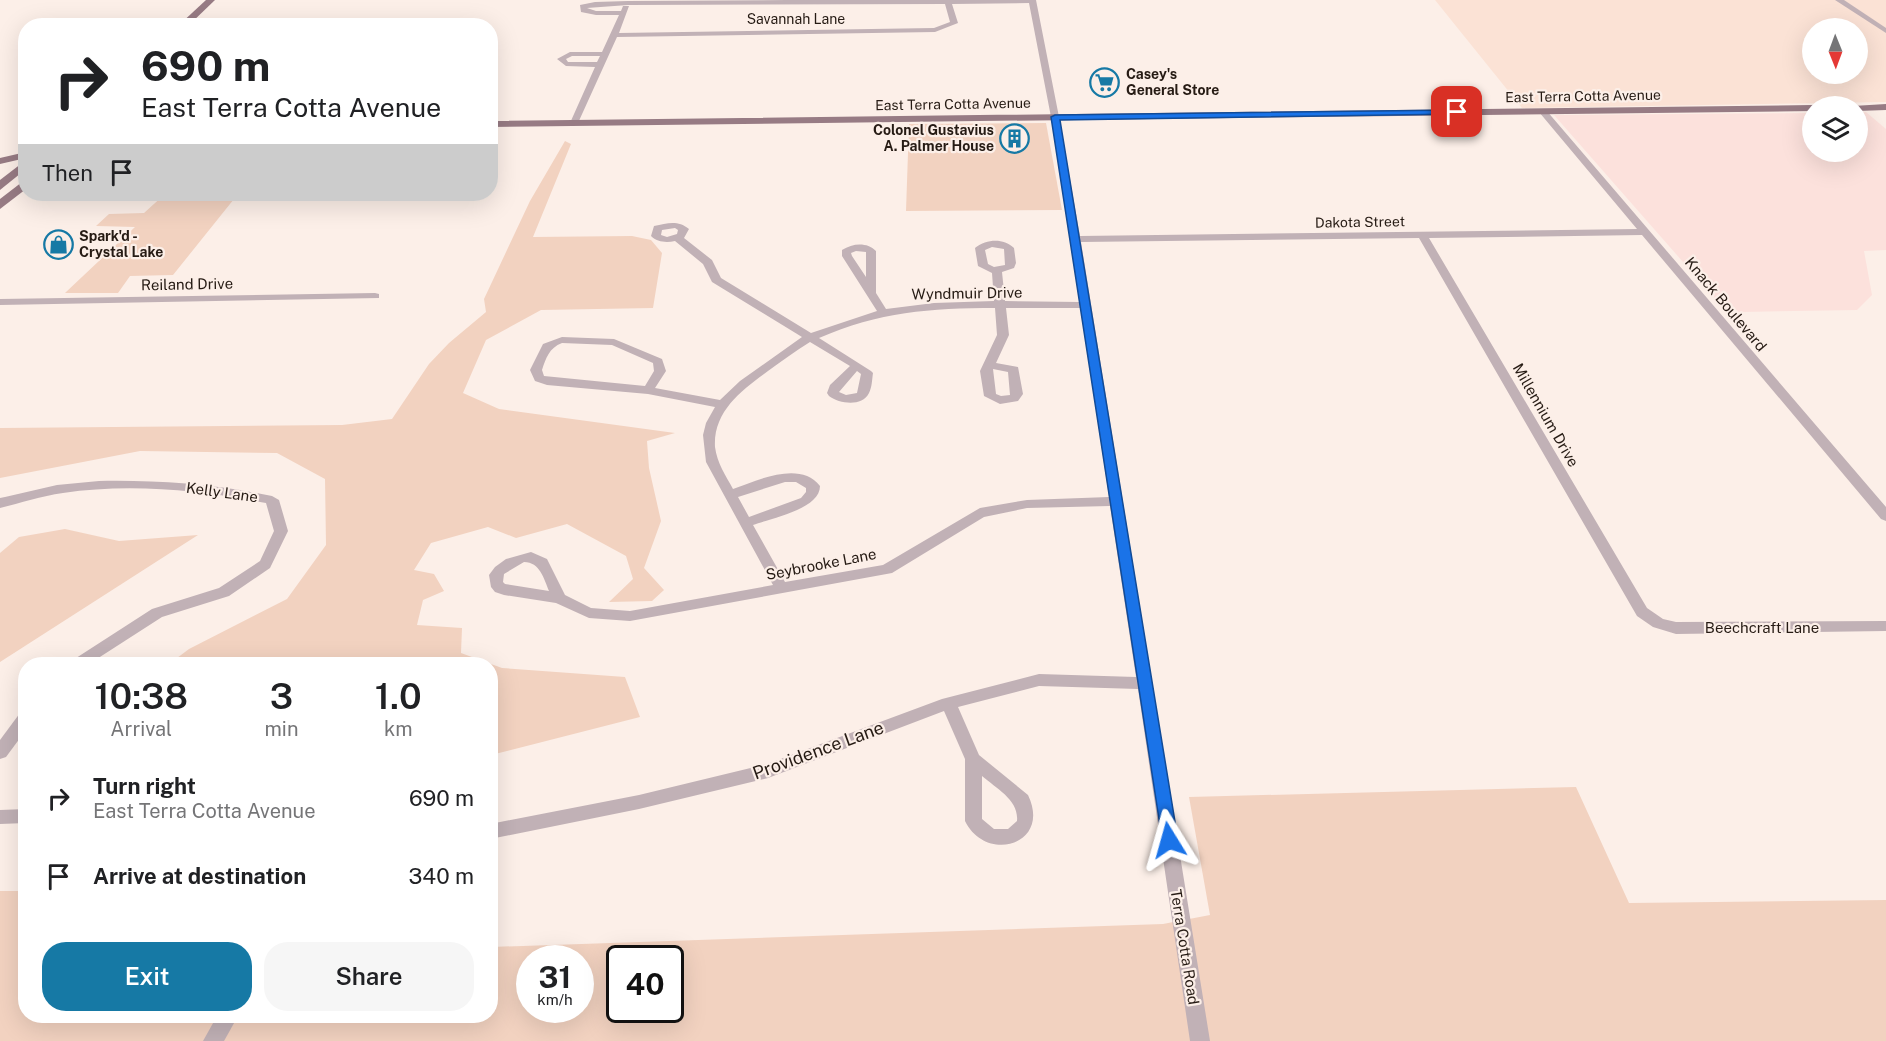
<!DOCTYPE html>
<html lang="en">
<head>
<meta charset="utf-8">
<style>
  body { margin:0; font-family:"Public Sans",sans-serif; background:#f6f6f6; color:#202124; height:100vh; display:flex; flex-direction:column; font-size:22px; white-space:nowrap }
  * { box-sizing:border-box; margin:0 }
  p { font-size:20px; color:#757577 }
  .icon { flex:none; width:33px; height:33px; fill:none; stroke:currentColor; stroke-width:2; stroke-linecap:round; stroke-linejoin:round }
  .map { position:relative; flex:1; overflow:hidden }
  .sheet { position:absolute; left:18px; top:657px; width:480px; height:366px; display:flex; flex-direction:column; background:#fff; border-radius:24px; box-shadow:0 6px 24px #0002 }
  .sheet>* { flex:none }
  .guide { position:absolute; left:18px; top:18px; width:480px; height:183px; border-radius:24px; box-shadow:0 6px 24px #0002; background:#fff; color:#202124; overflow:hidden }
  .needle { width:39px; rotate:179deg }
  .controls { position:absolute; left:1802px; top:18px; display:grid; gap:12px }
  .controls a { display:grid; place-items:center; width:66px; height:66px; border-radius:50%; background:#fff; box-shadow:0 6px 24px #0002; font-size:30px }
  .speed { position:absolute; left:516px; top:945px; display:flex; gap:12px; font-size:30px; font-weight:700; text-align:center }
  .speed>* { display:grid; place-content:center; width:78px; height:78px; border-radius:50%; background:#fff; box-shadow:0 6px 24px #0002; line-height:1 }
  .speed small { font-size:15px; font-weight:400 }
  .speed .limit { border:3px solid #111; border-radius:9px; background:#fff; color:#111 }
  .pin { position:absolute; display:grid; place-items:center; width:51px; height:51px; color:#fff; margin:-26px; border-radius:12px; box-shadow:0 3px 9px #0006 }
  .me { position:absolute; width:66px; margin:-33px; rotate:352deg; stroke-linejoin:round; filter:drop-shadow(0 0 4px #0008) }
  .turn { display:flex; align-items:center; gap:21px; height:126px; padding:0 24px; font-size:27px }
  .turn .icon { width:78px; height:78px; stroke-width:2.5 }
  .turn b { display:block; font-size:42px; line-height:51px }
  .then { display:flex; align-items:center; height:57px; padding:0 24px; background:#0003; gap:12px; font-size:22px }
  .eta { display:flex; justify-content:space-evenly; align-items:center; height:102px; text-align:center }
  .eta b { font-size:36px; font-weight:600; line-height:42px }
  .cta { display:flex; gap:12px; margin-top:auto; padding:12px 24px }
  .cta a { flex:1; height:69px; border-radius:24px; background:#1679a5; color:#fff; font-size:24px; font-weight:600; line-height:69px; text-align:center }
  .cta a+a { background:#f6f6f6; color:#202124 }
  ul { padding:0; list-style:none }
  li { display:flex; align-items:center; gap:18px; height:78px; padding:0 24px }
  li div { flex:1 }
  li b { display:block; font-size:22px }
  li em { font-style:normal }
  .map>svg:first-child { display:block }
  .built { fill:#fbe2d5; fill-rule:evenodd }
  .industrial { fill:#fce1dc }
  .green { fill:#f2d2c0; fill-rule:evenodd }
  .lines { fill:none; stroke-linecap:round; stroke-linejoin:round }
  .minor { fill:#c1b1b6; fill-rule:evenodd }
  .major { fill:#977b84; fill-rule:evenodd }
  .route { fill:#1a73e8; stroke:#114b97; stroke-width:1.5 }
  .labels { text-anchor:middle; dominant-baseline:central; stroke-width:4.5; stroke-linejoin:round; paint-order:stroke }
  .far-street-label { font-size:14px; fill:#261b14; stroke:#fcefe8 }
  .far-poi-label { font-size:14px; font-weight:bold; fill:#261b14; stroke:#fcefe8; text-anchor:start }
  .street-label { font-size:15px; fill:#261b14; stroke:#fcefe8 }
  .near-street-label { font-size:18px; fill:#261b14; stroke:#fcefe8 }
</style>
</head>
<body>
<div class="map">
<svg width="1886" height="1041" viewBox="0 0 1886 1041">
  <rect width="100%" height="100%" fill="#fcefe8"/>
  <path class="built" d="M1435,0h451v102l-364,6zM1812,28h45v46h-45z"/>
  <polygon class="industrial" points="1866,112 1886,129 1886,250 1864,251 1872,295 1857,310 1741,312 1726,311 1554,115 1812,113 1812,152 1857,152 1857,113"/>
  <g class="green">
    <polygon points="1046,123 1062,210 906,211 909,124"/>
    <polygon points="565,141 571,144 533,237 632,236 651,240 662,253 653,308 541,310 486,340 463,393 499,409 675,433 647,441 649,468 661,521 644,568 664,590 652,601 609,602 633,579 626,556 567,524 516,538 488,527 431,543 414,570 434,574 444,591 423,600 417,625 462,628 461,653 502,668 625,677 640,717 491,755 490,664 169,664 189,649 287,599 326,545 325,479 277,453 140,451 0,478 0,428 342,425 392,419 429,364 449,343 486,312 484,299 530,201"/>
    <polygon points="165,194 238,194 173,275 130,276 118,293 65,293 135,227 96,226 109,214 144,213"/>
    <polygon points="65,529 119,541 198,535 0,662 0,553 19,537"/>
    <path d="M1576,787l53,116 257,-3v141h-1886v-150h25l1,125h464l1,-69 672,-23 47,-9 -21,-118zM530,958h50v52h-50zM620,958h50v52h-50z"/>
  </g>
  <g class="lines">
    <g class="minor">
      <path d="M787,0h249l23,117 21,119 557,-7 -98,-117 7,-2 340,397v14l-5,-2 -239,-284 -213,3 218,370 16,11 13,3 210,-1v10l-210,3 -23,-7 -16,-11 -218,-378 -338,4 129,799h-20l-52,-352 -99,-3 -81,21 21,48 49,40c24,50 -42,69 -63,26v-62l-21,-48 -176,67 -129,31 -149,30v-15l149,-29 128,-31 175,-65 97,-25 97,3 -26,-171 -83,2 -43,9 -92,56 -262,48 -41,-3 -33,-15 -52,-8 -9,-3 -4,-5 -2,-12 6,-8 11,-8 25,-7 16,7 18,36 26,13 39,3 143,-26 -67,-123 -3,-27 3,-12 9,-16 -67,-13 -101,-9 -12,-4 -5,-11 13,-26 19,-7 52,2 48,20 4,12 -11,17 65,12 20,-19 62,-44 -90,-55 -9,-18 -28,-23c-9,2 -18,1 -24,-5l3,-10c14,-3 24,-6 35,3l-5,9 28,22 9,18 90,55 66,-22 -35,-55v-6c11,-7 25,-8 34,1v42l10,16 48,-6 60,-2 -2,-28 -14,-7 -3,-18c12,-9 28,-10 39,0l2,15 -2,5 -12,4 3,29 75,1 -29,-185 -22,-114 -77,1 6,19 -23,9 -318,5 -39,86 -4,3 -4,-3 25,-56 -29,-1 -9,-7 13,-7h32l17,-37h-23l-15,-3 -1,-7 15,-3 33,-1zM945,4l5,18 -16,6 -315,5 10,-27h-6l-2,5h-25l-9,-3 41,-3zM572,56h28l-3,6h-29l-2,-3zM675,228l3,2 -1,4 -10,3 -6,-2 1,-5zM992,247l12,2 1,16 -11,2 -6,-3 -3,-14zM856,251l10,1v25l-14,-21 -1,-3zM995,308l2,27 -17,36 4,25 16,8 18,-3 5,-7 -5,-27 -22,-4 13,-28 -3,-27h75l28,189 -82,3 -47,8 -97,57 -98,17 -32,-57c19,-7 67,-16 67,-39 -20,-26 -62,-6 -87,3 -7,-13 -16,-26 -18,-42 -2,-36 27,-57 53,-76 14,-10 27,-20 42,-29l40,24 -20,19 -3,8 2,3c11,8 33,11 40,-3 3,-6 3,-13 4,-20l-2,-2 -52,-33c60,-26 111,-30 176,-30zM562,343l50,2 41,18 1,8 -9,15 -101,-10 -2,-6c4,-12 7,-22 20,-27zM993,369l15,3 2,23 -9,1 -5,-2zM857,371l4,3 -4,19 -11,2 -7,-3zM785,482h11l10,6v4l-5,6 -52,19 -11,-20zM524,562c16,0 20,17 25,29l-44,-7 -2,-2 1,-8zM982,776c15,13 37,24 35,45l-9,8h-14l-12,-10z"/>
      <polygon points="1835,0 1844,0 1886,28 1886,33"/>
      <polygon points="375,293 379,294 379,298 0,305 0,299"/>
      <path d="M99,481c58,-1 115,3 173,15l7,4 9,31 -18,37 -41,28 -67,21 -73,47h-18l2,-4 79,-51 67,-21 41,-27 14,-30 -8,-28c-65,-13 -137,-20 -203,-10 -22,3 -42,10 -63,15v-10l5,-1 52,-12z"/>
      <polygon points="26,711 26,730 6,757 0,759 0,740 20,713"/>
      <polygon points="26,809 26,823 0,824 0,810"/>
      <polygon points="217,1016 238,1016 224,1041 203,1041"/>
    </g>
    <g class="major">
      <polygon points="206,0 215,0 188,26 178,26"/>
      <polygon points="1886,104 1886,110 1857,111 1857,106 1853,106"/>
      <polygon points="1812,105 1816,106 1812,106 1812,111 490,127 490,121"/>
      <polygon points="26,152 26,158 0,164 0,158"/>
      <polygon points="26,160 26,169 0,190 0,180"/>
      <polygon points="26,179 26,189 0,209 0,199"/>
    </g>
  </g>
  <polygon class="route" points="1457,110 1461,112 1460,114 1060,120 1178,840 1175,845 1169,847 1163,845 1051,117 1055,115"/>
  <defs>
    <symbol id="supermarket-ring" viewBox="-11 -11 22 22"><circle r="9.5" fill="#fcefe8" stroke="#1679a5" stroke-width="1.5"/><path d="M-6-5.5h2.5l.6 2H6L4.5 2H-2.5L-4.4-4H-6ZM-1.5 3.2a1.3 1.3 0 1 0 .1 0ZM3 3.2a1.3 1.3 0 1 0 .1 0Z" fill="#1679a5"/></symbol>
    <symbol id="building-ring" viewBox="-11 -11 22 22"><circle r="9.5" fill="#fcefe8" stroke="#1679a5" stroke-width="1.5"/><path d="M-4-6H4V6H1V3H-1V6H-4ZM-2.5-4.3h1.7v1.8h-1.7ZM.8-4.3h1.7v1.8H.8ZM-2.5-1h1.7V.8h-1.7ZM.8-1h1.7V.8H.8Z" fill="#1679a5"/></symbol>
    <symbol id="shop-ring" viewBox="-11 -11 22 22"><circle r="9.5" fill="#fcefe8" stroke="#1679a5" stroke-width="1.5"/><path d="M-5-2.5h2.3a2.7 3.5 0 0 1 5.4 0H5L5.5 6h-11ZM-1.5-2.5h3a1.5 2.3 0 0 0-3 0Z" fill="#1679a5"/></symbol>
  </defs>
  <g fill-rule="evenodd">
    <use href="#supermarket-ring" x="1088" y="66" width="33" height="33"/>
    <use href="#building-ring" x="998" y="122" width="33" height="33"/>
    <use href="#shop-ring" x="42" y="228" width="33" height="33"/>
  </g>
  <g class="labels">
    <g class="far-street-label">
      <text x="796" y="19">Savannah Lane</text>
      <text transform="translate(1583 96) rotate(-1)">East Terra Cotta Avenue</text>
      <text transform="translate(953 104) rotate(-1)">East Terra Cotta Avenue</text>
      <text transform="translate(1360 222) rotate(-1)">Dakota Street</text>
    </g>
    <g class="far-poi-label">
      <text x="1126" y="74">Casey's<tspan x="1126" dy="16">General Store</tspan></text>
      <text x="994" y="130" text-anchor="end">Colonel Gustavius<tspan x="994" dy="16">A. Palmer House</tspan></text>
      <text x="79" y="236">Spark'd -<tspan x="79" dy="16">Crystal Lake</tspan></text>
    </g>
    <g class="street-label">
      <text transform="translate(187 284) rotate(-1)">Reiland Drive</text>
      <text transform="translate(967 293) rotate(-1)">Wyndmuir Drive</text>
      <text transform="translate(1726 304) rotate(50)">Knack Boulevard</text>
      <text transform="translate(1546 415) rotate(60)">Millennium Drive</text>
      <text transform="translate(222 492) rotate(8)">Kelly Lane</text>
      <text transform="translate(821 564) rotate(-11)">Seybrooke Lane</text>
      <text x="1762" y="627">Beechcraft Lane</text>
      <text transform="translate(1185 947) rotate(81)">Terra Cotta Road</text>
    </g>
    <g class="near-street-label">
      <text transform="translate(818 750) rotate(-20)">Providence Lane</text>
    </g>
  </g>
</svg>
<div class="controls">
<a><svg class="needle" viewBox="-14 -14 28 28"><path d="M0-13l5 13h-10z" fill="#e53935"/><path d="M0 13l5-13h-10z" fill="#757577"/></svg></a>
<a><svg class="icon" aria-label="layers" viewBox="0 0 24 24"><path d="M12 4l9 5-9 5-9-5zM3 14l9 5 9-5"/></svg></a>
</div>
<div class="speed"><div>31<small>km/h</small></div><div class="limit">40</div></div>
<div class="pin" style="left:1457px;top:112px;background:#d93025"><svg class="icon" aria-label="arrive" viewBox="0 0 24 24"><path d="M6 21V4h12l-3 4 3 4H6"/></svg></div>
<svg class="me" style="left:1169px;top:840px" viewBox="-20 -20 40 40"><path d="M0-17L14 15 0 8-14 15z" fill="#1a73e8" stroke="#fff" stroke-width="4"/></svg>
<div class="guide">
<div class="turn"><svg class="icon" aria-label="right" viewBox="0 0 24 24"><path d="M7 20v-9h11M14 6l5 5-5 5"/></svg><div><b>690 m</b>East Terra Cotta Avenue</div></div>
<div class="then">Then<svg class="icon" aria-label="arrive" viewBox="0 0 24 24"><path d="M6 21V4h12l-3 4 3 4H6"/></svg></div>
</div>
<section class="sheet">
<div class="eta">
<div><b>10:38</b><p>Arrival</p></div>
<div><b>3</b><p>min</p></div>
<div><b>1.0</b><p>km</p></div>
</div>
<ul>
<li><svg class="icon" aria-label="right" viewBox="0 0 24 24"><path d="M7 20v-9h11M14 6l5 5-5 5"/></svg><div><b>Turn right</b><p>East Terra Cotta Avenue</p></div><em>690 m</em></li>
<li><svg class="icon" aria-label="arrive" viewBox="0 0 24 24"><path d="M6 21V4h12l-3 4 3 4H6"/></svg><div><b>Arrive at destination</b></div><em>340 m</em></li>
</ul>
<div class="cta"><a>Exit</a><a>Share</a></div>
</section>
</div>
</body>
</html>
